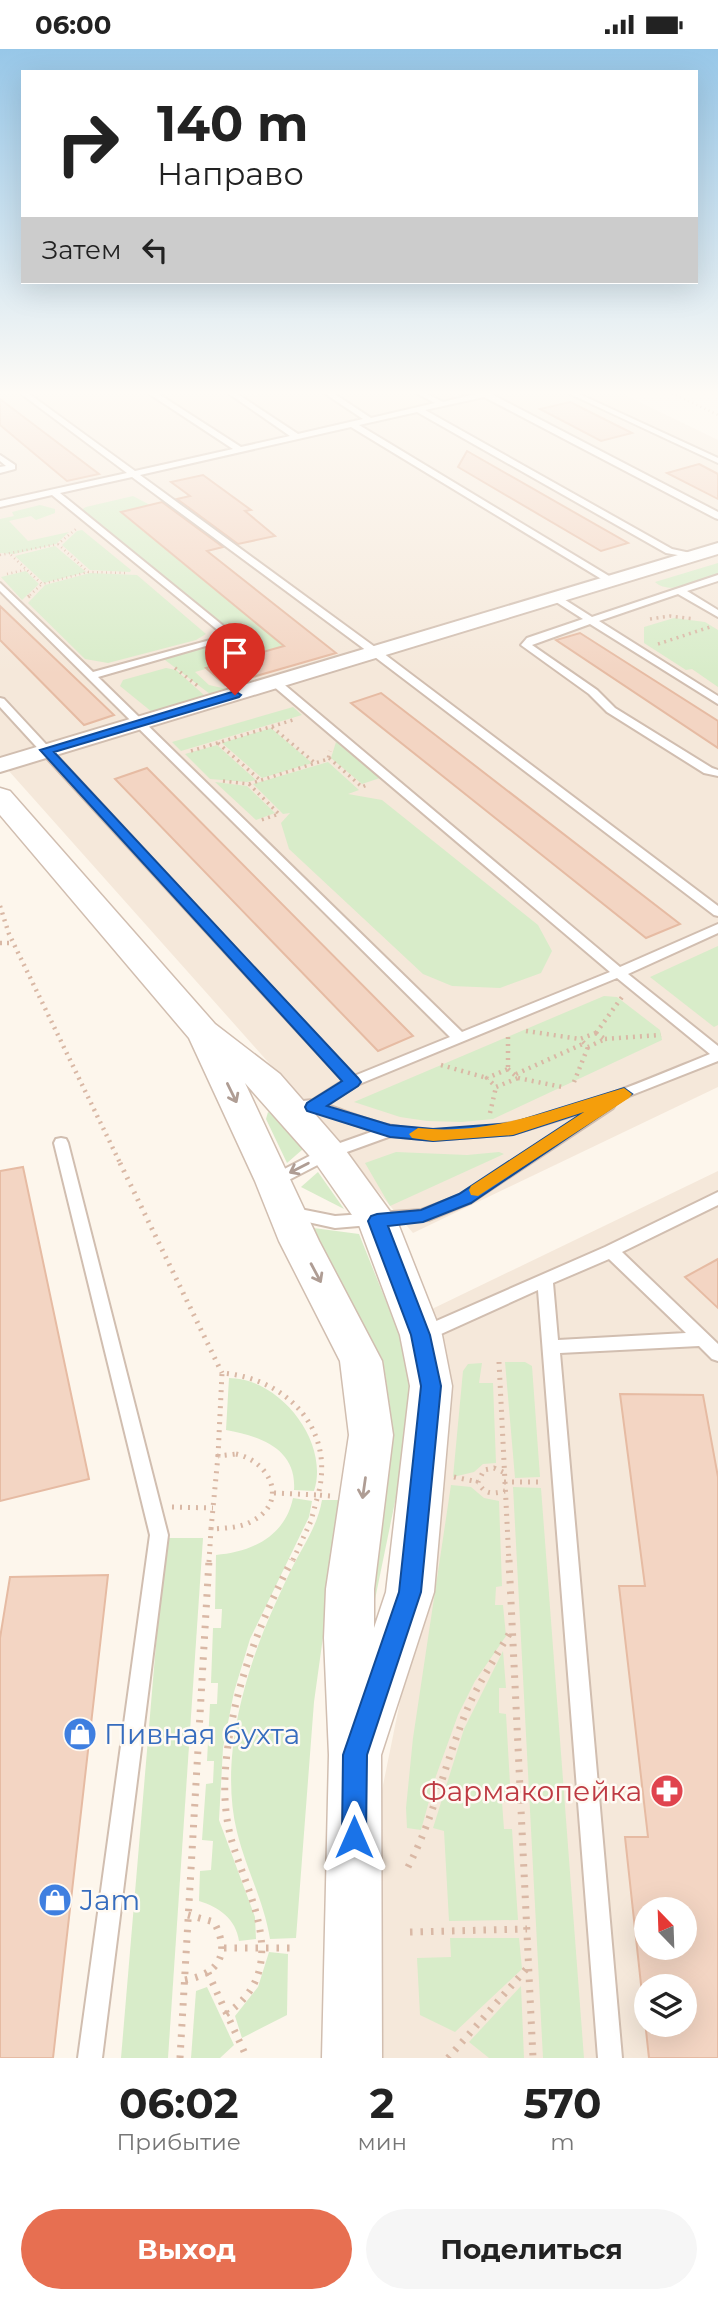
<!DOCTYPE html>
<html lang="ru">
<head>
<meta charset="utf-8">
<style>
  body { margin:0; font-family:Montserrat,sans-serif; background:#f6f6f6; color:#222; height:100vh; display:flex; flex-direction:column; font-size:26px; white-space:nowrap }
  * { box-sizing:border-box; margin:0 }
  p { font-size:23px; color:#767676 }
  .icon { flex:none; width:38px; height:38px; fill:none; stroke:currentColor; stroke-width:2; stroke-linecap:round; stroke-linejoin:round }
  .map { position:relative; height:2009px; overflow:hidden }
  .drawer { display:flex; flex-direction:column; background:#fff; flex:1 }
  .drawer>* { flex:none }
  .banner { position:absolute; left:21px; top:21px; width:677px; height:214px; border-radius:0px; box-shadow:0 7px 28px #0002; background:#fff; color:#222; overflow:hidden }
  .needle { width:46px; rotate:337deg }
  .controls { position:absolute; left:634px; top:1848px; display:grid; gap:14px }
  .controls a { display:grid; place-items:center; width:63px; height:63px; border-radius:50%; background:#fff; box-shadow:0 7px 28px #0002; font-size:35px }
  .pin { position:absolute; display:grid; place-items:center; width:60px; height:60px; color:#fff; margin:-72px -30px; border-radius:50% 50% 50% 0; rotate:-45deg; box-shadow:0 0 7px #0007 }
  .pin .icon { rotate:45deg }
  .me { position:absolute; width:77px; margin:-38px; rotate:0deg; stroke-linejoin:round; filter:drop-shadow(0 0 5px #0008) }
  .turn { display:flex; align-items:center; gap:24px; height:147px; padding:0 21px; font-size:32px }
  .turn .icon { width:91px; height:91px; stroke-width:2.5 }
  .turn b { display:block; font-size:49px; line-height:60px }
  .then { display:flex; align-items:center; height:66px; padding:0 21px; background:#0003; gap:14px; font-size:26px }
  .eta { display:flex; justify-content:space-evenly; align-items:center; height:119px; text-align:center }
  .eta b { font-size:42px; font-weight:700; line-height:49px }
  .primary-button { display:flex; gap:14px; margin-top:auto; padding:14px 21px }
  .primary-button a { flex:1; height:80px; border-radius:42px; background:#e76f51; color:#fff; font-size:28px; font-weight:700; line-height:80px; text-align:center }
  .primary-button a+a { background:#f6f6f6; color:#222 }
  .status { display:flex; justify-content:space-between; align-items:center; height:49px; padding:0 35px; background:#fff; direction:ltr }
  .status svg { height:19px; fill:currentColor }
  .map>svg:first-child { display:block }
  .residential { fill:#f5e8da; fill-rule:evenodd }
  .green { fill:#d8ecc9 }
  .building { fill:#f3d5c3; stroke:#e6bba3; stroke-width:2; fill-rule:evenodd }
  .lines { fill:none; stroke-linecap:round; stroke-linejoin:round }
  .service-casing { stroke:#d1beb0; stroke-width:4 }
  .minor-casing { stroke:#d1beb0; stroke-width:4 }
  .tertiary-casing { stroke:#d1beb0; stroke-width:3 }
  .path-far4 { stroke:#d9b8a5; stroke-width:2.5; stroke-dasharray:1 3.5; stroke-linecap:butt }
  .path-far3 { stroke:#d9b8a5; stroke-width:3.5; stroke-dasharray:2 4.5; stroke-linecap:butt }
  .path-far2 { stroke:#d9b8a5; stroke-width:4.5; stroke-dasharray:2 5; stroke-linecap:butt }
  .path-far1 { stroke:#d9b8a5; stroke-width:5; stroke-dasharray:2 6; stroke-linecap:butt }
  .path { stroke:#d9b8a5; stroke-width:7; stroke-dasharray:2.5 8; stroke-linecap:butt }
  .service { fill:#fff; fill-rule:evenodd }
  .minor { fill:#fff; fill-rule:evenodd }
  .tertiary { fill:#fff; fill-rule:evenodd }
  .oneway { stroke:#af9d94 }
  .route { fill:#1a73e8; stroke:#114b97; stroke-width:2 }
  .slow { fill:#f59e0b }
  .labels { text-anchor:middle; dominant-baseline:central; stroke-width:5; stroke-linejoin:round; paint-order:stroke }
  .near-shop-label { font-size:28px; fill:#366cbe; stroke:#fffaf3; text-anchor:start }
  .near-health-label { font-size:28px; fill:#be3a42; stroke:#fffaf3; text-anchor:end }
</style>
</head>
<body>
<div class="status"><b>06:00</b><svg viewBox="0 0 49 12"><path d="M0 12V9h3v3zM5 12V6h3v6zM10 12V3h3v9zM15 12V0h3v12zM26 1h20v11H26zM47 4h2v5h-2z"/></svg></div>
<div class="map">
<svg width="718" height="2009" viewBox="0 0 718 2009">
  <rect width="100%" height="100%" fill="#fdf6ec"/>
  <g class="residential">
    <polygon points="0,344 621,344 718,391 718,1038 413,1184 277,1023 0,712"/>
    <path d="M718,1122v887h-340l1,-253 43,-212 22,-219 -12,-65zM646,1860h38v39h-38zM646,1937h38v39h-38z"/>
  </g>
  <g class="green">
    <polygon points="133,447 150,456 121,464 284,597 195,623 209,636 231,641 210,645 161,608 231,589 81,461 86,458"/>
    <polygon points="40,456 55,460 55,464 36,471 31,467 9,472 28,492 69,483 56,495 14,505 0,504 0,470 14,467 12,463"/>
    <polygon points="82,481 131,521 130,523 90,521 62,496 77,482"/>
    <polygon points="55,497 86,523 44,534 15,507"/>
    <path d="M718,514v13c-17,5 -48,20 -63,6z"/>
    <polygon points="26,522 39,535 22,551 1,528"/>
    <polygon points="90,524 137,526 206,585 196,591 108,614 85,610 28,554 45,536"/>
    <polygon points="674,569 705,573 718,581 718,638 692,620 686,621 644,594 644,578"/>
    <polygon points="166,619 176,621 205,647 152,663 120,637 123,631"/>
    <polygon points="293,658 302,666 181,702 172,693"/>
    <polygon points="271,679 312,714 262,729 222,694"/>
    <polygon points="336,693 380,729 362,735 331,709"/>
    <polygon points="217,696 256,731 247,733 210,730 185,705"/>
    <polygon points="328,713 359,741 348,745 382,751 538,876 552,902 541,924 500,939 452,937 423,925 289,800 281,774 290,764 283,765 253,735"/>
    <polygon points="215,733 247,737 275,764 256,771"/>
    <polygon points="718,897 718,976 714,978 650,928"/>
    <polygon points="604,947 617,948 660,981 662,991 493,1070 462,1073 427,1072 400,1068 354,1053"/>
    <polygon points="268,1063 280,1069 303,1100 287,1114 266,1070"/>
    <polygon points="396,1103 467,1106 499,1103 504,1105 390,1157 365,1114"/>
    <polygon points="318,1123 344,1160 301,1138"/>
    <polygon points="306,1178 359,1185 406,1302 413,1365 372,1565 392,1373 383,1311"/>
    <polygon points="505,1313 525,1313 532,1317 540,1428 515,1429"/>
    <polygon points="482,1314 479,1334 493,1334 496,1414 483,1415 474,1423 453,1428 463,1322 468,1315"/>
    <path d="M229,1329c51,0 101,64 85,113l-20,-1c3,-42 -35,-54 -68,-60z"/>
    <polygon points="451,1436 471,1438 484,1449 499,1452 502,1537 496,1538 495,1556 503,1556 506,1587 475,1632 458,1666 436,1727 421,1781 407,1779 406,1759 413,1689"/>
    <polygon points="513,1438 541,1439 584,2009 543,2009"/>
    <path d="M293,1449l19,3 -3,16 -59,122 -16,53 -11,56 -4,72 36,97 1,22 -17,2c-3,-22 -20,-34 -40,-40l1,-30 11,-1 2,-29 -11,-1 4,-56 7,-1 1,-22h-7l3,-57h7l1,-21h-7l2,-55h8l1,-19h-7l1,-54c35,-3 69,-18 77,-57z"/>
    <path d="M322,1451h20l-28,202 -18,236 -26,1c-6,-38 -24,-70 -33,-107 -16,-65 3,-141 27,-202 8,-20 17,-39 26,-58 12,-25 27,-44 32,-72z"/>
    <polygon points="165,1489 203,1489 168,2009 121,2009"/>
    <polygon points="503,1602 506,1639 499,1639 499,1664 506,1665 511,1752 502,1753 504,1780 512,1780 518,1871 449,1872 444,1782 433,1779 464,1680"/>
    <polygon points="450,1889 519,1889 522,1920 455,1983 420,1966 417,1909 451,1908"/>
    <polygon points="269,1903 288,1905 287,1966 242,1989 235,1967 258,1938"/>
    <polygon points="521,1937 524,2009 489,2009 469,1993"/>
    <polygon points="207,1938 234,1996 220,2009 191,2009 196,1942"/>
  </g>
  <g class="building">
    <polygon points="0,350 99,425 67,432 0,376"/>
    <polygon points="570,353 632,384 601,392 540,360"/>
    <polygon points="467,402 628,494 601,502 458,418"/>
    <polygon points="699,415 718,425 718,450 667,424"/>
    <polygon points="203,426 251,461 245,462 275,487 238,495 177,450 190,447 171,433"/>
    <polygon points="162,453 223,498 207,502 336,604 225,636 206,619 284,597 121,463"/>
    <polygon points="0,557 114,666 84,676 0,591"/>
    <polygon points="580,584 718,672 718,699 556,591"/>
    <polygon points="381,644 680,875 646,889 351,654"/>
    <polygon points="147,719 413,987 378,1002 115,730"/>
    <polygon points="23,1118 89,1430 0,1452 0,1122"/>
    <polygon points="718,1210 718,1259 685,1228"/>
    <path d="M620,1345l83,1 15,82v581h-69l-24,-221h23l-29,-251h26zM646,1860h38v39h-38zM646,1937h38v39h-38z"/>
    <polygon points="108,1526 53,2009 0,2009 0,1589 10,1528"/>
  </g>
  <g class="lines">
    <defs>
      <g id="service">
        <path d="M20,344h8l107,78 98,-22 -85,-56h9l84,54 49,-11 -62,-43h8l62,41 65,-15 -39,-26h9l38,25 64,-15 -19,-10h9l18,9 36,-9h16l-2,2 225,117v7l-3,-1 -231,-121 -59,13 247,139 23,5v4l-29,-5 -249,-141 -58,13 255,154v4h-6l-257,-156 -211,48 239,175 339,256v10l-4,-1 -343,-261 -239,-177 -72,16 177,144 -139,40 364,355 148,-60 -338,-287v-4h8l340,286 98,-43v9l-90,41 90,72v15l-104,41 1,3 -2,3 -143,95 -41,17 -94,8 -50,-11 -3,-4 3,-4 5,-2 45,9 86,-6 39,-15 130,-85 -77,24 -80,6 -42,-4 -58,21 -54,28h-10l-3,-4 3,-4 54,-28 51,-18 -71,-24 -2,-3 2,-3 10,-1 30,-19 -343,-374v-9l4,1 350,377 96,-39 -450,-446v-8l93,89 132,-36 -173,-141 -52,12v-6l127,-28zM617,929l93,76c-99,40 -208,91 -317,72 -22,-4 -45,-14 -66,-21l30,-20z"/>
        <polygon points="568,344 577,344 718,409 718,414"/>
        <polygon points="0,406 15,416 15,420 0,424 0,418 6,417 0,412"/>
        <polygon points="718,526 718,532 687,542 718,561 718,568 678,545 599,572 718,647 718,655 590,575 532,596 597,641 615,659 712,719 718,721 718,727 704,724 607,663 589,645 521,596 527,589 583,570 553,551 553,547 559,547 592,568"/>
        <polygon points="61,1089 66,1090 68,1094 168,1486 102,2009 78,2009 150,1486 54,1094 56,1090"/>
        <path d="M718,1143v13l-96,47 96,92v17l-6,-2 -13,-13 -139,7 62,705h-24l-60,-768 -108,49 -6,2 -6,-2 -2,-5 2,-5 187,-82zM609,1210l77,74 -128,7 -5,-57z"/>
      </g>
      <polygon id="minor" points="718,494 718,505 0,723 0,709"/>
      <path id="tertiary" d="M0,739l10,3 205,233 65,50 61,70 56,77 45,114 10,51 -18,206 -53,163 1,303h-60l7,-303 -5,-117 2,-49 23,-154 -9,-74 -61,-120 -24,-60 -66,-143 -189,-223zM245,1034l70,79 44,63 41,110 10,51 -24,206 -12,36v-39l19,-154 -11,-74 -63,-120z"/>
    </defs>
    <use href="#service" class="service-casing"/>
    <use href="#minor" class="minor-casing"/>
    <use href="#tertiary" class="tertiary-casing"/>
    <g class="path-far4">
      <polyline points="672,344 718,366"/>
      <polyline points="58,495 88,523"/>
      <polyline points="0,506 58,495 76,480"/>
      <polyline points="11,506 42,535 88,523 127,524"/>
      <polyline points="7,525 25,521"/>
      <polyline points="30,546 42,535"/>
    </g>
    <g class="path-far3">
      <polyline points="28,548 32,545"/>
      <polyline points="650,570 670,567 694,570"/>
      <polyline points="658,595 710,578"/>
      <polyline points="175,619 198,637"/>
      <polyline points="272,678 315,714"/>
      <polyline points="218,694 260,731"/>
      <polyline points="191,702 293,671"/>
      <polyline points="329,709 362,738 369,735"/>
      <polyline points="223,732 249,735 328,710 330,702"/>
      <polyline points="249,735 279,765 261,771"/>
    </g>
    <g class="path-far2">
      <polyline points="0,857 9,885 121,1116"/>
      <polyline points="0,894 14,894"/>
      <polyline points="526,982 580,990"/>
      <polyline points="596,984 622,948"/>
      <polygon points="596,984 605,990 588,998 580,990"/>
      <polyline points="508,988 508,1020"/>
      <polyline points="605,990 661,986"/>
      <polyline points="441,1016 487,1029"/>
      <polygon points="508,1020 518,1029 496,1038 487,1029"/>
      <polyline points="516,1025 585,994"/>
      <polyline points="518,1029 562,1038"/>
      <polyline points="574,1033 588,998"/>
      <polyline points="490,1064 496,1038"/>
    </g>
    <g class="path-far1">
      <polyline points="120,1114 222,1324"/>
      <polyline points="499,1313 509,1513"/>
      <path d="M236,1405c33,7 53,46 18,66 -13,8 -28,8 -43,9l7,-73z"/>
      <path d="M218,1407l4,-83c64,5 114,56 96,122l12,1"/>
      <path d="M503,1423l-9,-4 -10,2 -6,12c7,13 14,12 27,9"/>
      <polyline points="454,1428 478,1433"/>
      <polyline points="504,1433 540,1433"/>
      <polyline points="274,1444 318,1446 311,1472 292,1513"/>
      <polyline points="172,1458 213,1459"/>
      <polyline points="209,1513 211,1480"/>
    </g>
    <g class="path">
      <polyline points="509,1511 533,2009"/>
      <path d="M408,1818c25,-48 34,-93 53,-142 12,-34 33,-65 51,-96"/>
      <polyline points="410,1883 527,1880"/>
      <polyline points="224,1899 296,1899"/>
      <polyline points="208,1924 247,2009"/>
      <path d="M185,1931c34,-6 46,-26 29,-58l-26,-7"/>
      <path d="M226,1965c65,-44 25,-112 7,-169 -7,-22 -9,-45 -8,-68 4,-77 32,-150 67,-217"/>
      <polyline points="180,2009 209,1511"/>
      <polyline points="448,2009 528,1918"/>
    </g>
    <use href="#service" class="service"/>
    <use href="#minor" class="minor"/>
    <use href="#tertiary" class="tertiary"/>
  </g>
  <defs><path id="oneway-shaft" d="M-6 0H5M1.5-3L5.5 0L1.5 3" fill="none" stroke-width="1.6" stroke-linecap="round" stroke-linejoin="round" transform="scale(1.75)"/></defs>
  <g class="oneway">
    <use href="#oneway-shaft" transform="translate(232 1044) rotate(64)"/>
    <use href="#oneway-shaft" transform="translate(299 1119) rotate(153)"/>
    <use href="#oneway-shaft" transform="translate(316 1224) rotate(62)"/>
    <use href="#oneway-shaft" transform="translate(364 1439) rotate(98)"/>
  </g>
  <linearGradient id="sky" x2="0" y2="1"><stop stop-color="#97c7e8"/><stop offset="0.55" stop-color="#fefbf6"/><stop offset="1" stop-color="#fefbf6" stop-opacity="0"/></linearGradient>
  <rect width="718" height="625" fill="url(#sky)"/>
  <polygon class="route" points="235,642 241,646 239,648 54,703 358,1029 361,1033 358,1037 327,1057 390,1076 433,1080 512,1074 624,1039 632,1045 471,1154 423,1173 388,1177 430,1286 441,1337 421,1543 367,1706 366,1788 363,1797 354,1801 345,1797 342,1788 343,1706 399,1543 421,1337 411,1286 368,1172 371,1167 377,1165 421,1161 459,1145 584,1063 513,1086 433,1092 390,1088 307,1062 305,1058 307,1054 342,1032 40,701"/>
  <path class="slow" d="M624,1039l8,6 -3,4 -151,98 -7,-1 -2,-5 2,-4 113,-74 -71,23 -80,6 -21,-3 -3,-4 9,-6c74,8 136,-20 206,-40z"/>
  <defs>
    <symbol id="shop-disc" viewBox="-11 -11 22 22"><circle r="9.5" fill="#3f7fe0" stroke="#fffaf3"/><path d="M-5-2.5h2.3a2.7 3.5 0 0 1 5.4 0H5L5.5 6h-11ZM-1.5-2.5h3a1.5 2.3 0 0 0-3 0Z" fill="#fff"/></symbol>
    <symbol id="pharmacy-disc" viewBox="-11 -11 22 22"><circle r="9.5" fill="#e0444e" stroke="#fffaf3"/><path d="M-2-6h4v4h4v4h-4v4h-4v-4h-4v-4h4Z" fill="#fff"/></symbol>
  </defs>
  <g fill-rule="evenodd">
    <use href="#shop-disc" x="61" y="1666" width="38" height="38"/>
    <use href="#pharmacy-disc" x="648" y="1723" width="38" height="38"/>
    <use href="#shop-disc" x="36" y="1832" width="38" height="38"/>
  </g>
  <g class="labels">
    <g class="near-shop-label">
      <text x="104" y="1685">Пивная бухта</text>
      <text x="80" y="1851">Jam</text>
    </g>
    <g class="near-health-label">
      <text x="642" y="1742">Фармакопейка</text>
    </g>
  </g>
</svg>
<div class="controls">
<a><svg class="needle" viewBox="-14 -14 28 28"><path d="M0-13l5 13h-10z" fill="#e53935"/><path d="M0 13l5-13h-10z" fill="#767676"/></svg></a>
<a><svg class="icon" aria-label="layers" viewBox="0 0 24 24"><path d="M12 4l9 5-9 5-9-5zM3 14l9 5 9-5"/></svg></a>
</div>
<div class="pin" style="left:235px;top:646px;background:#d93025"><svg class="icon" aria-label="arrive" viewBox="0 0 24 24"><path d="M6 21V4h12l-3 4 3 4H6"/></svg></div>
<svg class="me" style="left:354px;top:1788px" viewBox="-20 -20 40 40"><path d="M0-17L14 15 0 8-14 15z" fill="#1a73e8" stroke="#fff" stroke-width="4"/></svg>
<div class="banner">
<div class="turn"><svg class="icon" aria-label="right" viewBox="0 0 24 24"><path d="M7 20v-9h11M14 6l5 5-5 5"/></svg><div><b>140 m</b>Направо</div></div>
<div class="then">Затем<svg class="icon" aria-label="left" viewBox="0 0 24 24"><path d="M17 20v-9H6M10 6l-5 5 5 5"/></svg></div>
</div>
</div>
<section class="drawer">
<div class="eta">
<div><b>06:02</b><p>Прибытие</p></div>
<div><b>2</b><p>мин</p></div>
<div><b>570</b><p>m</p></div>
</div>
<div class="primary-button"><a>Выход</a><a>Поделиться</a></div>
</section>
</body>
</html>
